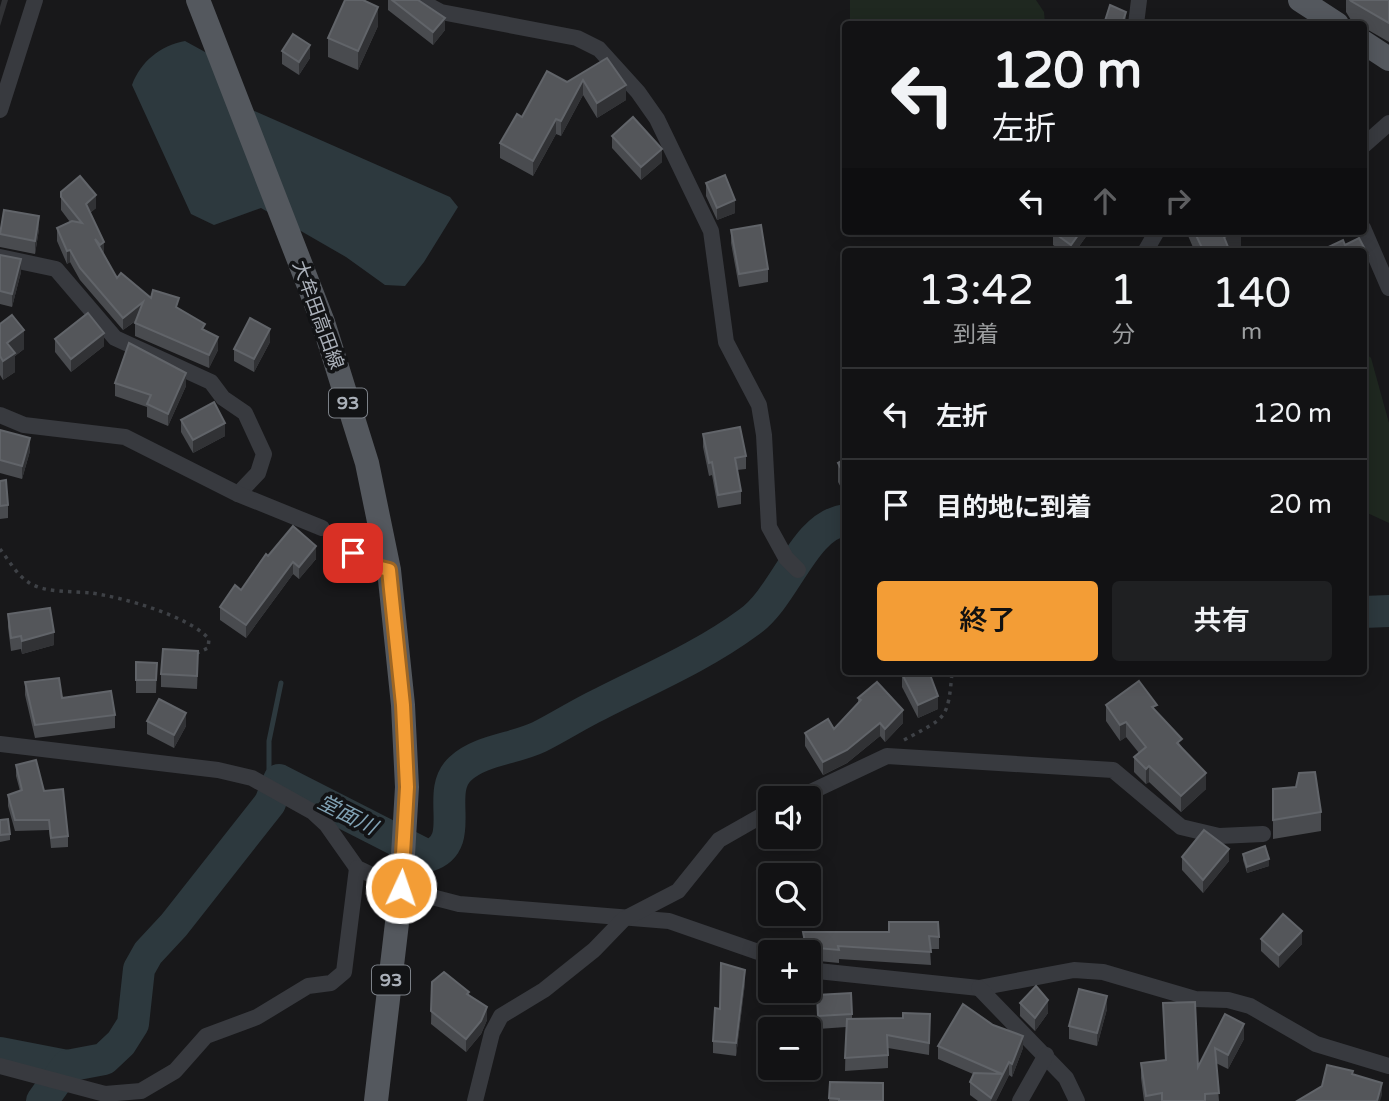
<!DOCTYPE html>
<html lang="ja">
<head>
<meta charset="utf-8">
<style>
  body { margin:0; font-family:"Varela Round","Noto Sans JP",sans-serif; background:#1f2022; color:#f1f3f6; height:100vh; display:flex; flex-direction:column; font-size:26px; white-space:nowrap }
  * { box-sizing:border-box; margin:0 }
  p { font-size:23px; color:#9c9ea0 }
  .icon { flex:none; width:38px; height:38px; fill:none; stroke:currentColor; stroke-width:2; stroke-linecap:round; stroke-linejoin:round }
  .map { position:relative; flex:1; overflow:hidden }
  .drawer { position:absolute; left:842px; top:248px; width:525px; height:427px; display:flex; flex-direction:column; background:#121214; border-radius:7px; box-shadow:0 4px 18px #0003,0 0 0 2px #313234 }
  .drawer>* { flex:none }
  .top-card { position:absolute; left:842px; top:21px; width:525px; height:214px; border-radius:7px; box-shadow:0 4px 18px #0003,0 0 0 2px #313234; background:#121214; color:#f1f3f6; overflow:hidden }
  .fabs { position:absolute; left:758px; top:786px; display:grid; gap:14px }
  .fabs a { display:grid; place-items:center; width:63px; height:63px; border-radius:7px; background:#121214; box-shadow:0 4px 18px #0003,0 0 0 2px #313234; font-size:35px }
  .pin { position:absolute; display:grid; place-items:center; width:60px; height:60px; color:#fff; margin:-30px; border-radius:14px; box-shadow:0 4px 10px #0006 }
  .me { position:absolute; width:77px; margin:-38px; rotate:3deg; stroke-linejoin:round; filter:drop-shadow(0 0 5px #0008) }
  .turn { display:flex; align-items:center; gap:24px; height:147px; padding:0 35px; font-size:32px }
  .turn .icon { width:91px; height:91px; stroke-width:2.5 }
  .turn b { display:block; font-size:49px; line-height:60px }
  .lanes { display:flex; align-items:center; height:66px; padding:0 35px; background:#0003; justify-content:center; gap:35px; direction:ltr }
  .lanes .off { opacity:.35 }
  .eta { display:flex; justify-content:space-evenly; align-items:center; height:119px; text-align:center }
  .eta b { font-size:42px; font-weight:600; line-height:49px }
  .primary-button { display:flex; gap:14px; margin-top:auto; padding:14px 35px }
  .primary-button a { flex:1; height:80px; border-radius:7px; background:#f39d36; color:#111; font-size:28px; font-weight:600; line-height:80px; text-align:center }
  .primary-button a+a { background:#1f2022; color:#f1f3f6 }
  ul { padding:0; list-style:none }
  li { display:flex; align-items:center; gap:21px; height:91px; padding:0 35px; border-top:2px solid #313234 }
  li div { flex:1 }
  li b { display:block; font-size:26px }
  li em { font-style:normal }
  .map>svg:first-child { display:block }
  .green { fill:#1f2820 }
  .water { fill:#2d393e }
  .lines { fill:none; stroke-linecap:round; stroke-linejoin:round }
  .stream { stroke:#2d393e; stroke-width:5 }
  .river { stroke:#2d393e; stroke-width:32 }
  .path { stroke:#3e4146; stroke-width:3.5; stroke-dasharray:3.5 5; stroke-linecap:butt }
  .minor { stroke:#383a3f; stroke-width:16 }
  .primary { stroke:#54585e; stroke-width:24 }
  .wall { fill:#494b4f }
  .shaded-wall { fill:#313235 }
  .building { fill:#54565a; stroke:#616469; stroke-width:2 }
  .route-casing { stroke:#9e6623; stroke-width:18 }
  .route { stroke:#f39d36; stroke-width:12 }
  .labels { text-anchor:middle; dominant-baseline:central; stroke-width:7; stroke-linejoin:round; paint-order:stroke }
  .shield { fill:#121315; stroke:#7c8188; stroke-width:2 }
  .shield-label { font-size:18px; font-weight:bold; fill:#aab0b9 }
  .street-label { font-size:19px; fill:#aab0b9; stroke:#121315 }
  .water-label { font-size:21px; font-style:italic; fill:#81a2b4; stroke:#121315 }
</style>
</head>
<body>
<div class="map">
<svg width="1389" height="1101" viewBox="0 0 1389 1101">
  <rect width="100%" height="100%" fill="#18181a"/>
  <g class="green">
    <polygon points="850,0 1036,0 1044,12 1045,24 850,24"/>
    <polygon points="1363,351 1371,358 1389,423 1389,523 1363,511"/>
  </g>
  <path class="water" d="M185,41l31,17 27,48 207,91 8,10 -34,55 -19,24 -20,-1 -39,-28 -85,-49 -47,17 -23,-11 -59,-129c9,-24 28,-39 53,-44z"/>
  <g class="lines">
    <polyline class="stream" points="279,780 269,771 269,741 281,683"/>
    <g class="river">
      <polyline points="1363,612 1389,611"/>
      <polyline points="0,1053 67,1066"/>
      <path d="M42,1101l25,-35 37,-7 17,-16 12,-19 6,-55 9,-16 26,-28 96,-122 9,-23 149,76c41,-13 6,-63 32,-87 20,-19 54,-20 79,-32 20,-10 40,-23 61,-33 51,-26 103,-48 149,-82 37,-26 54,-96 96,-102"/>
    </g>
    <g class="path">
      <path d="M0,549c8,10 17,26 28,33 15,11 44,9 63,11 31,4 98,23 118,46l-1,9 -13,6"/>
      <path d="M904,740c42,-23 44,-19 48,-68"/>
    </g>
    <g class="minor">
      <polyline points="418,0 441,12 577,38 599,49 638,92 657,119 711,231 726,342 759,405 764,435 769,527 786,558 798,570"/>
      <polyline points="1136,24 1139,0"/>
      <polyline points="0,110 35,0"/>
      <polyline points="1363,146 1389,123"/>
      <polyline points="1363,228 1389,288"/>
      <polyline points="1145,252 1157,231"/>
      <polyline points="0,257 56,269 115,338 211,382 223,398 245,413 264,454 258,473 238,494"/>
      <polyline points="0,415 24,425 125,437 238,494 322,528"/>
      <polyline points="333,539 373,566 389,570"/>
      <polyline points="0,744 218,770 252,778 313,812 326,824 357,868 401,889 459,904 669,921 770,956"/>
      <polyline points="798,798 887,756 1113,770 1181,827 1219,836 1263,834"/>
      <polyline points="808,970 979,988 1074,970 1103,972 1195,999 1228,1000 1250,1006 1316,1044 1389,1066"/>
      <polyline points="979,988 1066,1078 1077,1101"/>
      <polyline points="0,1066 105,1094 141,1091 175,1071 206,1036 257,1017 308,986 331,983 344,972 357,868"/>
      <polyline points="475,1101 492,1033 501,1016 544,990 594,950 624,919 678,891 719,840 770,811"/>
      <polyline points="1020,1101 1046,1055"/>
    </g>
    <g class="primary">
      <polyline points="198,0 323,322 367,463 389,570 403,705 407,787 401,889 376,1101"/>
      <polyline points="1300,0 1337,24"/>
      <polyline points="1363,42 1389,59"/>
    </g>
  </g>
  <g class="wall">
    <polygon points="388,0 418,0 445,30 433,45 388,10"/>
    <polygon points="1346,0 1389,0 1389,42 1363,27 1363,24 1358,24 1351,20 1346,12"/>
    <polygon points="378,26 358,70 328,57 328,38"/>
    <polygon points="282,51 310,58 299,75 282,64"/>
    <polygon points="607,58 626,100 597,118 583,95 561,136 556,134 533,176 500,158 500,143 522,117 567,82"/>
    <polygon points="612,136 662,162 641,180 612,148"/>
    <polygon points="706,183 735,213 717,220 706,196"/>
    <polygon points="61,192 96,208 90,213 104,255 117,278 151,298 179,309 205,330 218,350 209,368 135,336 135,323 137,320 123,330 80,280 70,262 67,264 57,241 57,228 70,222 61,210"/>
    <polygon points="39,229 35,254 0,247 0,234"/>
    <polygon points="731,230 768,269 768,282 739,287 731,243"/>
    <polygon points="1090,231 1075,252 1063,252 1053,245 1053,232"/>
    <polygon points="1186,231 1241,231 1241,248 1232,252 1195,252"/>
    <polygon points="0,255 21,272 12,307 0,304"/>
    <polygon points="0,324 24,349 15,356 15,372 3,380 0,375"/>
    <polygon points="55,339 104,346 71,372 55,352"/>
    <polygon points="270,342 254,372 234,361 234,349"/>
    <polygon points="115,383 186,386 168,426 147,417 147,407 115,396"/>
    <polygon points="181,420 225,436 193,453 181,432"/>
    <polygon points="0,430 30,451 22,479 0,473"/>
    <polygon points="703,434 746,456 746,469 737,470 741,491 741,504 718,508 712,475 709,476 703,447"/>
    <polygon points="845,459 845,495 838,482 838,463"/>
    <polygon points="0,481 8,505 8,518 0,519"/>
    <polygon points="268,556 316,559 299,579 293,574 246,638 220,620 220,607 241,590"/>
    <polygon points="8,614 54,645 22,654 21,649 11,651 8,627"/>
    <polygon points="157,663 156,693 136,693 136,680"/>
    <polygon points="198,664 197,689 161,687 161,674"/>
    <polygon points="902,674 938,709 918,718 902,687"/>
    <polygon points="25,682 62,698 115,715 115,728 35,738 25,695"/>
    <polygon points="858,698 903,723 885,742 880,736 847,763 823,775 805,746 805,733 834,729 858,703"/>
    <polygon points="1106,705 1157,712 1182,747 1206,789 1181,812 1149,782 1146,784 1134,772 1134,757 1139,753 1126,737 1120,741 1106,721"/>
    <polygon points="147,721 186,726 174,748 147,734"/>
    <polygon points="16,765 44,791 68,836 68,847 51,848 49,830 15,831 8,806 8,795 20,791 16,776"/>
    <polygon points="1296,787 1321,812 1321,831 1273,839 1273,789"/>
    <polygon points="0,820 10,834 10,840 0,842"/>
    <polygon points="1243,854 1269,866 1247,873 1243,860"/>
    <polygon points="1182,857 1229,861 1203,893 1182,870"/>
    <polygon points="803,932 939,937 939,949 930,949 931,965 839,959 839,963 808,960 808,952 804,952"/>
    <polygon points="1261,939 1302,944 1279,968 1261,951"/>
    <polygon points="432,982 469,996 487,1020 481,1034 466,1052 431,1024"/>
    <polygon points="745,983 736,1056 713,1053 713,1041 720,1009"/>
    <polygon points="817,995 852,1014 852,1019 930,1027 929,1055 888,1048 888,1068 845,1071 846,1027 818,1029"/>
    <polygon points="1020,1003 1048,1013 1035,1031 1020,1016"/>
    <polygon points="1163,1003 1198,1067 1225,1014 1244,1039 1228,1069 1216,1063 1219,1101 1144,1101 1141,1078 1141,1063 1165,1060"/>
    <polygon points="1107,1009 1097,1046 1069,1039 1069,1026"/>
    <polygon points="938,1046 1023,1048 1012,1077 1009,1075 996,1101 978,1101 970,1095 970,1082 973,1074 938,1059"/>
    <polygon points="830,1082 883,1101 829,1101"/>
  </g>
  <g class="shaded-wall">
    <polygon points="2,0 8,0 0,26 0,7"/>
    <polygon points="378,7 378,26 358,70 358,51"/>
    <polygon points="1126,12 1126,24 1122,24"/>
    <polygon points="445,18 445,30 433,45 433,32"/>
    <polygon points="310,45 310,58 299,75 299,62"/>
    <polygon points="583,80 583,95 561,136 561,121"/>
    <polygon points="626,85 626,100 597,118 597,103"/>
    <polygon points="556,119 556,134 533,176 533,161"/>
    <polygon points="662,149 662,162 641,180 641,167"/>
    <polygon points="96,195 96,208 86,216 86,204"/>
    <polygon points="735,200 735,213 717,220 717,208"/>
    <polygon points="39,216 39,229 35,254 35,241"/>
    <polygon points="1081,231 1090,231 1075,252 1071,252 1071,245"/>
    <polygon points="1237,231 1241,231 1241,248 1232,252 1224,252 1224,237"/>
    <polygon points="104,242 104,255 100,257 100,245"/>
    <polygon points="70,250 70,262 67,264 67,251"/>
    <polygon points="1368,255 1368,266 1363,268 1363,257"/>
    <polygon points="21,259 21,272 12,307 12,294"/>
    <polygon points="143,302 143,315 123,330 123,318"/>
    <polygon points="270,329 270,342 254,372 254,359"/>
    <polygon points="24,330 24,349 15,356 15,372 3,380 3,361 7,343"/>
    <polygon points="104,333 104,346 71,372 71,359"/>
    <polygon points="218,337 218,350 209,368 209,355"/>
    <polygon points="186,373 186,386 168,426 168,414"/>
    <polygon points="225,423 225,436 193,453 193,440"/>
    <polygon points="30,438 30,451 22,479 22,466"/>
    <polygon points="316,546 316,559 299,579 299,567"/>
    <polygon points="293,562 293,574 246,638 246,625"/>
    <polygon points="54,632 54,645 22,654 22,641"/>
    <polygon points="938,696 938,709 918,718 918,705"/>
    <polygon points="903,710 903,723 885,742 885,729"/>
    <polygon points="186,713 186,726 174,748 174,735"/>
    <polygon points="1126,722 1126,737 1120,741 1120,725"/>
    <polygon points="880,723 880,736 847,763 823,775 823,762"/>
    <polygon points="1149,766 1149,782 1146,784 1146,769"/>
    <polygon points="1206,773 1206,789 1181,812 1181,796"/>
    <polygon points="1229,849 1229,861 1203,893 1203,880"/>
    <polygon points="1269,859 1269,866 1247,873 1247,867"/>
    <polygon points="1302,931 1302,944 1279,968 1279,955"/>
    <polygon points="745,970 745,983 736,1056 736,1043"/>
    <polygon points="1107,996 1107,1009 1097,1046 1097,1033"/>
    <polygon points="1048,1000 1048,1013 1035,1031 1035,1018"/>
    <polygon points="487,1007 487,1020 481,1034 466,1052 466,1039"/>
    <polygon points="1244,1024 1244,1039 1228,1069 1228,1055"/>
    <polygon points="1023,1036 1023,1048 1012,1077 1012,1064"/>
    <polygon points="1009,1062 1009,1075 996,1101 991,1101 991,1098"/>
    <polygon points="1382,1083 1382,1095 1380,1101 1377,1101"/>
  </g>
  <g class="building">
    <polygon points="345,0 363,0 378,7 358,51 328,38"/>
    <polygon points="392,0 418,0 445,18 433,32"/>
    <polygon points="1350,0 1389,0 1389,23 1351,1"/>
    <polygon points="1110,5 1126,12 1122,24 1104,24"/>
    <polygon points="1167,20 1193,21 1193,24 1166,24"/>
    <polygon points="293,34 310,45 299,62 282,51"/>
    <polygon points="607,58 626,85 597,103 583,80 561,121 556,119 533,161 500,143 517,114 522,117 547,71 567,82"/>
    <polygon points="633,117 662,149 641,167 612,136"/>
    <polygon points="725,175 735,200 717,208 706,183"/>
    <polygon points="80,176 96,195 86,204 104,242 100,245 95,239 117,278 121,273 151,298 153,290 179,298 176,307 205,324 202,329 218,337 209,355 135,323 143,302 123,318 80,268 70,250 67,251 57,228 72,221 82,223 61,197 61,192"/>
    <polygon points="4,210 39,216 35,241 0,234"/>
    <polygon points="761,225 768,269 739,274 731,230"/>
    <polygon points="1054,231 1081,231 1071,245 1053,232"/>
    <polygon points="1194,231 1237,231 1224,237 1230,252 1204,252"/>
    <polygon points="1359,238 1368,255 1363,257 1363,252 1318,252 1343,240 1345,245"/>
    <polygon points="0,255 21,259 12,294 0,291"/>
    <polygon points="88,313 104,333 71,359 55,339"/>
    <polygon points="12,315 24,330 7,343 15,353 3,361 0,356 0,324"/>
    <polygon points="250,318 270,329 254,359 234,349"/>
    <polygon points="129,343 186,373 168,414 147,404 151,395 115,383"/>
    <polygon points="214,402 225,423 193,440 181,420"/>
    <polygon points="740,427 746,456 735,458 741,491 718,495 712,462 709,463 703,434"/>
    <polygon points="0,430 30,438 22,466 0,460"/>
    <polygon points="845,459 845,476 838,463"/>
    <polygon points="6,480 8,505 0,506 0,481"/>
    <polygon points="293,526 316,546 299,567 293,562 246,625 220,607 235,585 241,590 266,554 268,556"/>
    <polygon points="50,608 54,632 22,641 21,636 11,638 8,614"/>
    <polygon points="163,649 198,651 197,676 161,674"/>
    <polygon points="136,662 157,663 156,680 136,680"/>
    <polygon points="906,672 929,672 938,696 918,705 902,674"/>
    <polygon points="59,678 62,698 111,691 115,715 35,725 25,682"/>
    <polygon points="1139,681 1157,705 1152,707 1182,739 1177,743 1206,773 1181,796 1149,766 1146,769 1134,757 1146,747 1126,722 1120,725 1106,705"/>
    <polygon points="877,682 903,710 885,729 880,723 847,750 823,762 805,733 828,719 834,729 861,700 858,698"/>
    <polygon points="159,699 186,713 174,735 147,721"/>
    <polygon points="36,760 44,791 63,789 68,836 51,838 49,820 15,820 8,795 22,790 16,765"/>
    <polygon points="1315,772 1321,812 1273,820 1273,789 1296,787 1299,773"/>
    <polygon points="8,819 10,834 0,835 0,820"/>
    <polygon points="1204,830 1229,849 1203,880 1182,857"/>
    <polygon points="1265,846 1269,859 1247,867 1243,854"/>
    <polygon points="1283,914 1302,931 1279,955 1261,939"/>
    <polygon points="889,922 938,922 939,937 929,936 931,952 838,946 839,950 806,947 803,932 889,932"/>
    <polygon points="721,963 745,970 736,1043 713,1041 715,1008 720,1009"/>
    <polygon points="444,972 469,992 467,994 487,1007 481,1021 466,1039 431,1011 432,982"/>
    <polygon points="1036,986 1048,1000 1035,1018 1020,1003"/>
    <polygon points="1079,989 1107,996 1097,1033 1069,1026"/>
    <polygon points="851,993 852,1014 818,1016 817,995"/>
    <polygon points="1195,1002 1198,1067 1225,1014 1244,1024 1228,1055 1215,1048 1219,1093 1205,1094 1205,1101 1162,1101 1162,1093 1146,1096 1141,1063 1166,1060 1163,1003"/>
    <polygon points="963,1004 993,1025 1023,1036 1012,1064 1009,1062 991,1098 970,1082 974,1073 1002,1074 938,1046"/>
    <polygon points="903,1013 930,1014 929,1043 887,1035 888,1055 845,1058 847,1019 903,1018"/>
    <polygon points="1327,1065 1353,1071 1352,1074 1382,1083 1377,1101 1297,1101 1322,1086"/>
    <polygon points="830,1082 883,1083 883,1101 839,1101 839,1099 829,1098"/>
  </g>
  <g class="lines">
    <defs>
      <polyline id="route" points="353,553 373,566 389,570 403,705 407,787 401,888"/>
    </defs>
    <use href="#route" class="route-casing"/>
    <use href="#route" class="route"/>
  </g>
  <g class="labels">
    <g class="shield">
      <rect x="329" y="388.5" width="38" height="29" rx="5"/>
      <rect x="372" y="965.5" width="38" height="29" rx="5"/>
    </g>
    <g class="shield-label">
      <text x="348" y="403">93</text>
      <text x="391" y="980">93</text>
    </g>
    <g class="street-label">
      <text transform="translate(318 315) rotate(70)">大牟田高田線</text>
    </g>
    <g class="water-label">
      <text transform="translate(347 815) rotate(27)">堂面川</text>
    </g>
  </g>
</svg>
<div class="fabs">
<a><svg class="icon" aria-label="sound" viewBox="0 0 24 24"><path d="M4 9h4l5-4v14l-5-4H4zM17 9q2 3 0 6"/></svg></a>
<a><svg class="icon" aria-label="search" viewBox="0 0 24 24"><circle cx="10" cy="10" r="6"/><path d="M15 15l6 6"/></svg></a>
<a>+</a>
<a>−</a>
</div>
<div class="pin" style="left:353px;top:553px;background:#d93025"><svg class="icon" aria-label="arrive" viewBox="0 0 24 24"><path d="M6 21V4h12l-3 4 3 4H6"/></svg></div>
<svg class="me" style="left:401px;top:888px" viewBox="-20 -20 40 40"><circle r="17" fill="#f39d36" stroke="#fff" stroke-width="3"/><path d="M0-11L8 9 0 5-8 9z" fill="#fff"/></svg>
<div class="top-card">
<div class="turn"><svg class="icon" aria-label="left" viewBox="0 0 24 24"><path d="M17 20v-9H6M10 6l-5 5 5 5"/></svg><div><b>120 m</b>左折</div></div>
<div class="lanes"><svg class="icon" aria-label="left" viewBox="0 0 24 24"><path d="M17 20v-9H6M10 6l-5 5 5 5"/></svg><svg class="icon off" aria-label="ahead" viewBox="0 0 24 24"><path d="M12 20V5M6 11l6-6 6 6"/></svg><svg class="icon off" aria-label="right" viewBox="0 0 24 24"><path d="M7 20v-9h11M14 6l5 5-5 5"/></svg></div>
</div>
<section class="drawer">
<div class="eta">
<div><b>13:42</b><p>到着</p></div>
<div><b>1</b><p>分</p></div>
<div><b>140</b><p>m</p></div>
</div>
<ul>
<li><svg class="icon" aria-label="left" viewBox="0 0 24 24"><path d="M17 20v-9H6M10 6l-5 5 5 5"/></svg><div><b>左折</b></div><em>120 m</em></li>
<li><svg class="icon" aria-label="arrive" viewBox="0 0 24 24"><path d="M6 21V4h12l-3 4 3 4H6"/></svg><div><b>目的地に到着</b></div><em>20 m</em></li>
</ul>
<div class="primary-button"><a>終了</a><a>共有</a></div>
</section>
</div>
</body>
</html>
